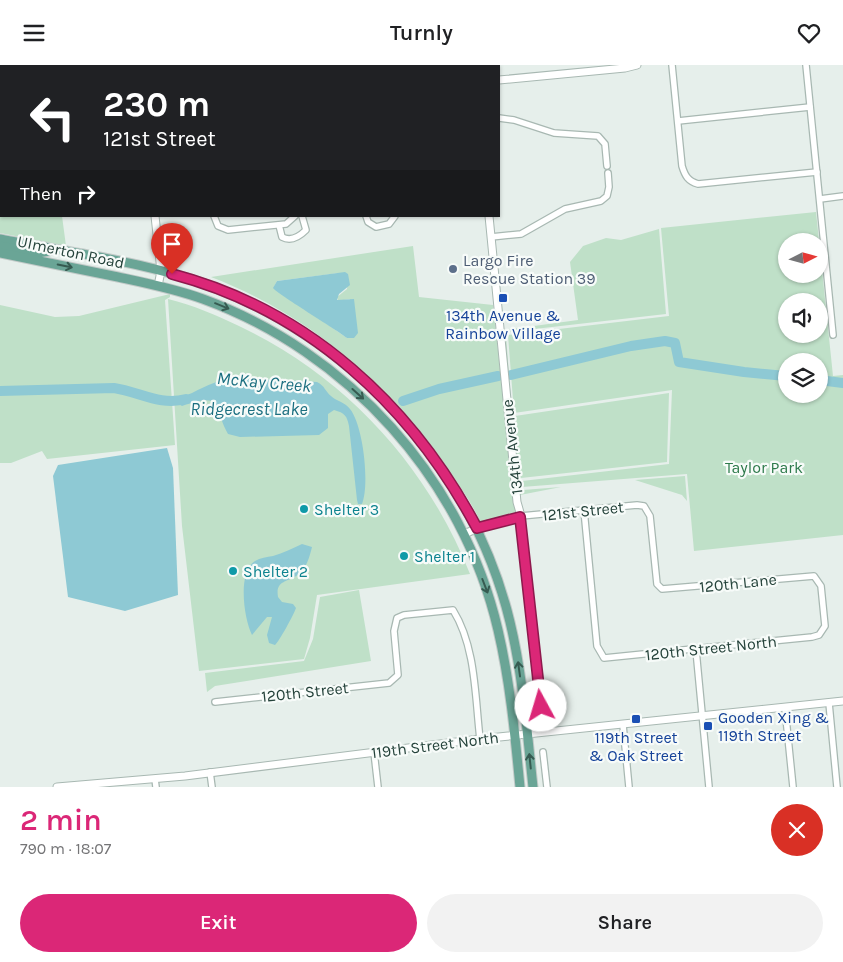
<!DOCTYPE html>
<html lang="en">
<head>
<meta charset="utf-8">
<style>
  body { margin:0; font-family:Karla,sans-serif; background:#f2f2f2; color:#202124; height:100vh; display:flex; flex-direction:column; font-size:19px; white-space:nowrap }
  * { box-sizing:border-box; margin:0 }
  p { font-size:16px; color:#757577 }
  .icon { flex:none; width:28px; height:28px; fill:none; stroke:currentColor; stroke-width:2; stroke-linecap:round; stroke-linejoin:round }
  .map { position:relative; height:722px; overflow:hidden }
  .panel { display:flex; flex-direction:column; background:#fff; flex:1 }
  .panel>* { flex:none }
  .hud { position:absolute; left:0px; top:0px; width:500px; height:152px; box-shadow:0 1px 4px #0004; background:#202124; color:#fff; overflow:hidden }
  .needle { width:32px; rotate:84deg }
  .controls { position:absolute; left:778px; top:168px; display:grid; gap:10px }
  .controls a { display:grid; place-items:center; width:50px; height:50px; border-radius:50%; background:#fff; box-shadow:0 1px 4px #0004; font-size:25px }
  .pin { position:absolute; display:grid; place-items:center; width:42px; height:42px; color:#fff; margin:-51px -21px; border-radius:50% 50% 50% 0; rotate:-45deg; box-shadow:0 0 5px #0007 }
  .pin .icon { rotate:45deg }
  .me { position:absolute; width:55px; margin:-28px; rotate:354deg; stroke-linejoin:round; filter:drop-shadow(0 0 4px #0008) }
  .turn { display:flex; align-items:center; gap:18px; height:105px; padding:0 20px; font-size:22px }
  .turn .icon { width:65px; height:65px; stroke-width:2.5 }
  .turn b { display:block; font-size:35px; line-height:42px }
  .then { display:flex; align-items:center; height:48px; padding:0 20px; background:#0003; gap:10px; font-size:19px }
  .round { display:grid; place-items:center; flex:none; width:52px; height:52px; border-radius:26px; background:#f2f2f2 }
  .overview { display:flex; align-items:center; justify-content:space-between; height:85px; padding:0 20px }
  h1 { font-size:30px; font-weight:600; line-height:38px; color:#db2777 }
  .cta { display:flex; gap:10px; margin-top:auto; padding:10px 20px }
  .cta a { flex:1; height:58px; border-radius:30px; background:#db2777; color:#fff; font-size:20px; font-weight:600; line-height:58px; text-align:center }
  .cta a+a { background:#f2f2f2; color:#202124 }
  header { display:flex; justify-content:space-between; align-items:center; height:65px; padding:0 20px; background:#fff; font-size:22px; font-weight:600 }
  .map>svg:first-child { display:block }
  .green { fill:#bfe0c8; fill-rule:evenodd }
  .water { fill:#8ec9d4 }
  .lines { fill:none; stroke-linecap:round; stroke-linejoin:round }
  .river { stroke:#8ec9d4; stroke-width:10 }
  .minor-casing { stroke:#a8b8b2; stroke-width:8 }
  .tertiary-casing { stroke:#a8b8b2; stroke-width:9 }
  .primary-casing { stroke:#c2cac8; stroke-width:11 }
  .minor { stroke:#fff; stroke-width:5.5 }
  .tertiary { stroke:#fff; stroke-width:7 }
  .primary { stroke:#6aa596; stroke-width:9 }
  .oneway { stroke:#365b51 }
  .route-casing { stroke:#8e194d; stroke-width:12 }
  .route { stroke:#db2777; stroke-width:9 }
  .service-dot { fill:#5c6f8a; stroke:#f7fbf9; stroke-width:2 }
  .transit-dot { fill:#1a4fb4; stroke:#f7fbf9; stroke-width:2 }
  .culture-dot { fill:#0f9aa8; stroke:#f7fbf9; stroke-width:2 }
  .labels { text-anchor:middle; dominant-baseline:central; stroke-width:4.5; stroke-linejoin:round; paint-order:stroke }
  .street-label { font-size:16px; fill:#24423a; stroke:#f7fbf9 }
  .service-label { font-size:16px; fill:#4e5e75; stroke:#f7fbf9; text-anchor:start }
  .transit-label { font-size:16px; fill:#164399; stroke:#f7fbf9 }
  .park-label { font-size:16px; fill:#2d7a4b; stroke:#f7fbf9 }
  .culture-label { font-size:16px; fill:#0d838f; stroke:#f7fbf9; text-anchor:start }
  .water-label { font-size:18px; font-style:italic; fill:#1c6f80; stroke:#f7fbf9 }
</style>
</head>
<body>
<header><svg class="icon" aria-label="menu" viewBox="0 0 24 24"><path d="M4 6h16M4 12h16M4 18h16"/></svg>Turnly<svg class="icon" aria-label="heart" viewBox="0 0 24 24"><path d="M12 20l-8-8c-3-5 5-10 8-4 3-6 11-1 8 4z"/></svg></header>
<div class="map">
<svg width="843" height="722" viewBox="0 0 843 722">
  <rect width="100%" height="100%" fill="#e6efeb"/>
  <g class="green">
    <polygon points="0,70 1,151 62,151 66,181 0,168"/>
    <path d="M816,147l17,164 10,-1v160l-149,16 -7,-77 -165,13v-6l147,-17 3,-74 -158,23 -6,-78 161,-19 -8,-88zM786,176h33v33h-33zM786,236h33v33h-33zM786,296h33v33h-33z"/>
    <polygon points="659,164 666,249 508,267 506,270 512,349 515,351 669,328 667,397 521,413 519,416 520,423 523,425 561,422 520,430 504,265 578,255 570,197 583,181 606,173 621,175"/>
    <path d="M413,181l6,51 74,8 23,210 -35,9c-7,-18 -19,-34 -29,-49 -59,-89 -142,-160 -241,-198zM339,208l9,1 -1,15 -10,8 1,4 12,-2 -3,39 -73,-51 3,-6z"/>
    <polygon points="170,229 170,232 165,235 175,380 47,394 42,386 11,398 0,398 0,240 55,252 79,251"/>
    <path d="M168,234c25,6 48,16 71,27 106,50 188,139 231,248l-153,21 -7,43 -6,21 -105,12 -17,-145z"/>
    <polygon points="685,411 687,436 682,430 635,415"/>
    <polygon points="359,525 371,596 215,621 207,627 205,608 304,596 313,574 320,532"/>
  </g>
  <g class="water">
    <path d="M345,207l3,2 2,11 -11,9 -2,6 17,-1 4,34 -4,5h-7c-10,-8 -71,-45 -74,-50l4,-7z"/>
    <path d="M238,313l79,4c8,4 8,9 14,14 5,5 14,6 19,13 13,16 20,75 12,95h-4l-1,-4 -8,-74c-2,-10 -4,-13 -15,-16l-6,4v14l-9,7 -79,2 -12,-3c-16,-29 -3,-42 -46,-28l-7,-4c5,-6 10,-6 17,-9 16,-8 27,-14 46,-15z"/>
    <polygon points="167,383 173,403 178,530 125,546 68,532 53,411 58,400"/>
    <path d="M302,479l10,3c-2,8 -5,20 -12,26 -11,10 -25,6 -22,24l4,5 11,2 3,4c-2,6 -17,34 -21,37l-6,-2 -2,-8 5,-18h-5l-15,18c-8,-16 -15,-63 3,-74 5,-3 12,-4 18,-5 10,-3 20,-8 29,-12z"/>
  </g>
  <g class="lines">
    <g class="river">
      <polyline points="511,310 631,281 665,276 675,278 679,297 744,307 786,311"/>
      <polyline points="819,315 843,318"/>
      <path d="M0,326l114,-3c26,4 46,18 72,11"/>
      <polyline points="403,336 439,324 498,311"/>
    </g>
    <defs>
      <g id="minor">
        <polyline points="314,0 314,1"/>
        <path d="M672,0l10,101c3,10 6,15 16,18l119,-12"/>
        <polyline points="806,0 833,270"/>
        <polyline points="499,53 514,55 554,68 598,71 605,79 607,101"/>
        <polyline points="678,56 810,42"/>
        <polyline points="820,134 843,131"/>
        <polyline points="214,151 218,161 228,165 286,159 295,151"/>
        <polyline points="366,151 368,157 376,162 389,159 395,151"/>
        <path d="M279,160l3,12c9,5 17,0 24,-7l-4,-14"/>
        <polyline points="491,172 521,169 565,144 601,136 607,131 609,122 608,108"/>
        <polyline points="696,585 709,722"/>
        <path d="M215,637l174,-19 9,-8 -4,-44 3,-13 7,-3 49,-5c23,37 22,87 27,129"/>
        <polyline points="829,638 837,722"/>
        <polyline points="541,641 521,451 637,440 644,441 650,451 657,519 662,524 814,511 821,521 825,561 819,570 812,572 604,593 597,581 584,445"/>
        <polyline points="785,643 793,722"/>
        <polyline points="623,660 629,722"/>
        <polyline points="374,687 378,722"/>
        <polyline points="543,687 547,722"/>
        <polyline points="210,707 212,722"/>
        <polyline points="155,714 156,722"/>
      </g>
      <g id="tertiary">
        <polyline points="139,0 139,1"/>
        <polyline points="475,0 475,1"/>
        <polyline points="499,15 625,3 637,0"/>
        <polyline points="0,67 1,67"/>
        <polyline points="155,151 161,206 158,221"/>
        <polyline points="464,469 488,459 521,451 517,437 489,151"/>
        <polyline points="57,722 185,711 480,674 843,636"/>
      </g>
      <g id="primary">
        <path d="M0,174c61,12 125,20 184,38 159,49 287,183 326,345 13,54 17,110 23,165"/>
        <polyline points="0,181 38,188 49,186"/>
        <path d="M0,188c39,8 79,16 118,24 28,6 58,12 85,22 145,53 260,180 295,331 12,51 17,105 22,157"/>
      </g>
    </defs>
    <use href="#minor" class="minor-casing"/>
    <use href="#tertiary" class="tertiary-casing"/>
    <use href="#primary" class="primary-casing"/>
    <use href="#minor" class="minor"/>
    <use href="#tertiary" class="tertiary"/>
    <use href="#primary" class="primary"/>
  </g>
  <defs><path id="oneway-shaft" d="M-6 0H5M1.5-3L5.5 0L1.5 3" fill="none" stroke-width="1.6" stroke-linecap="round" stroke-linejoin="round" transform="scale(1.25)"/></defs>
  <g class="oneway">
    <use href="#oneway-shaft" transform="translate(65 201) rotate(12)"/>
    <use href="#oneway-shaft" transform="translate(222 241) rotate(22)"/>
    <use href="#oneway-shaft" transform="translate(358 329) rotate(42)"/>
    <use href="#oneway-shaft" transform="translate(485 521) rotate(69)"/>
    <use href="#oneway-shaft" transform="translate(519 604) rotate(-98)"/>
    <use href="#oneway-shaft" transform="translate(530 696) rotate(-96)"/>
  </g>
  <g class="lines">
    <defs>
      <path id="route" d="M172,209c137,36 240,132 305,254l43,-11 21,189"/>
    </defs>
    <use href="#route" class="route-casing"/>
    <use href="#route" class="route"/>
  </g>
  <circle class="service-dot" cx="453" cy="204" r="5"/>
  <g class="transit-dot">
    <rect x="498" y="228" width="10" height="10" rx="2.5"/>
    <rect x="631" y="649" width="10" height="10" rx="2.5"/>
    <rect x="703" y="656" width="10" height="10" rx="2.5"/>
  </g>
  <g class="culture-dot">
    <circle cx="304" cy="444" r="5"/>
    <circle cx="404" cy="491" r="5"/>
    <circle cx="233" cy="506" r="5"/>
  </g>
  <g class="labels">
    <g class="street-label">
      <text transform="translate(71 187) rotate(12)">Ulmerton Road</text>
      <text transform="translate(512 382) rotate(-96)">134th Avenue</text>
      <text transform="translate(583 446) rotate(-6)">121st Street</text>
      <text transform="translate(738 518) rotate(-6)">120th Lane</text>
      <text transform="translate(711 583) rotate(-6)">120th Street North</text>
      <text transform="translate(305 627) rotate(-6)">120th Street</text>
      <text transform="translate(435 680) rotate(-7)">119th Street North</text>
    </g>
    <g class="service-label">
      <text x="463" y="195">Largo Fire<tspan x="463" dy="18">Rescue Station 39</tspan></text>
    </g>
    <g class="transit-label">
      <text x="503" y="250">134th Avenue &amp;<tspan x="503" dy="18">Rainbow Village</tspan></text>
      <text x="718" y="652" text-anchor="start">Gooden Xing &amp;<tspan x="718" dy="18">119th Street</tspan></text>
      <text x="636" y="672">119th Street<tspan x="636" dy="18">&amp; Oak Street</tspan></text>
    </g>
    <g class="park-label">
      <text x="764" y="402">Taylor Park</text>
    </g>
    <g class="culture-label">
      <text x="314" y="444">Shelter 3</text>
      <text x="414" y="491">Shelter 1</text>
      <text x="243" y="506">Shelter 2</text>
    </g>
    <g class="water-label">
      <text transform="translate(264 317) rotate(5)">McKay Creek</text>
      <text x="249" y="344">Ridgecrest Lake</text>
    </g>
  </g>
</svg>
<div class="controls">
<a><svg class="needle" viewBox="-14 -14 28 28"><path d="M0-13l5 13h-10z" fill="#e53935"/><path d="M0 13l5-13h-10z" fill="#757577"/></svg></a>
<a><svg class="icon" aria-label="sound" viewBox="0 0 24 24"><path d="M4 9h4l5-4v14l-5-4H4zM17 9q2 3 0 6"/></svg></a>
<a><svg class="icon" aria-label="layers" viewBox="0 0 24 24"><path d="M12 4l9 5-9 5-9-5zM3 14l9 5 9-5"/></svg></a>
</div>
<div class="pin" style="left:172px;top:209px;background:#d93025"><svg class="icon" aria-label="arrive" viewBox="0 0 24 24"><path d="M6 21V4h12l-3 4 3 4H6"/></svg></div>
<svg class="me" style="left:541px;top:641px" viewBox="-20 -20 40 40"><circle r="19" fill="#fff"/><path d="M0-13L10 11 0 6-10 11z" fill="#db2777"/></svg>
<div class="hud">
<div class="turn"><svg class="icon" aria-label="left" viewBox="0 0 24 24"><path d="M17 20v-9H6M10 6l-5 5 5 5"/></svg><div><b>230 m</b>121st Street</div></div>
<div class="then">Then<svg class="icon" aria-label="right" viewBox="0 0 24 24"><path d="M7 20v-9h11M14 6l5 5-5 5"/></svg></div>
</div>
</div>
<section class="panel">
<div class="overview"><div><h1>2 min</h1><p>790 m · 18:07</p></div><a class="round" style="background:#d93025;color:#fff"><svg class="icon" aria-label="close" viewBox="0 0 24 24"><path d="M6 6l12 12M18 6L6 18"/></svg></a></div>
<div class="cta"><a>Exit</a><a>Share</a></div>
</section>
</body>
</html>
